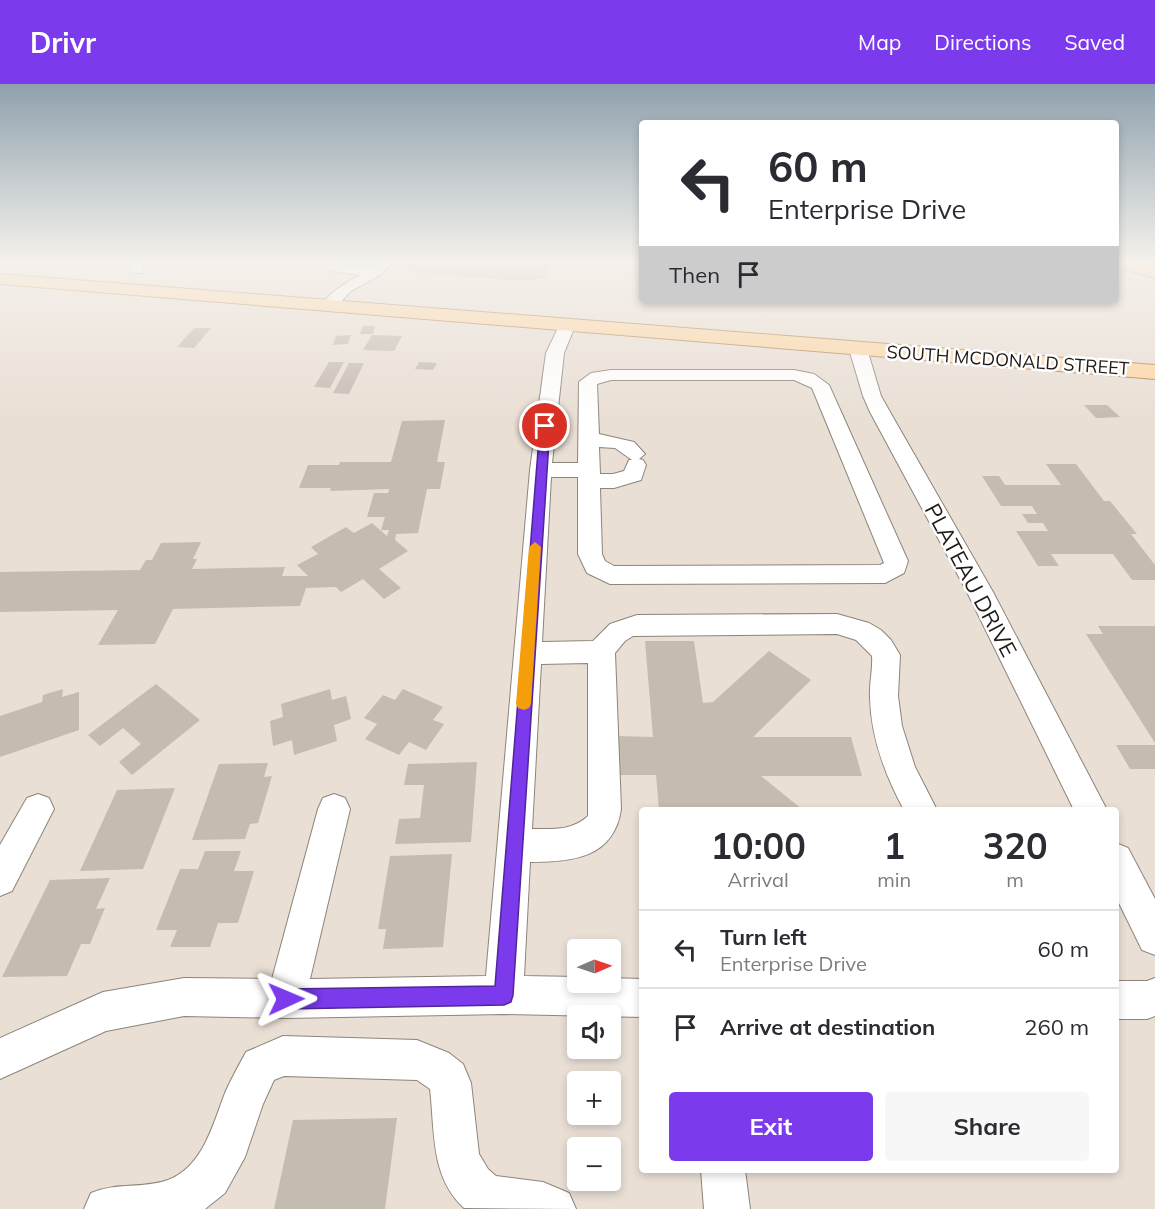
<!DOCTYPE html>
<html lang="en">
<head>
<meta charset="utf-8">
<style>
  body { margin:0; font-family:Mulish,sans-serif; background:#f7f7f7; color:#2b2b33; height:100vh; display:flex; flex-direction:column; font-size:22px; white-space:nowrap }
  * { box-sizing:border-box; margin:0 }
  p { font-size:20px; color:#7c7c81 }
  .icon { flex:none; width:33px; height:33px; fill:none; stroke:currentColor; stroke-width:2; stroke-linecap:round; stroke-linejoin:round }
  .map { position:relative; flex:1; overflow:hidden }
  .side { position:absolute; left:639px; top:723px; width:480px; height:366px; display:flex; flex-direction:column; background:#fff; border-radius:6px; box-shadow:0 3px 9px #0003 }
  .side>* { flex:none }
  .guide { position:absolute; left:639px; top:36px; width:480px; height:183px; border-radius:6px; box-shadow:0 3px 9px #0003; background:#fff; color:#2b2b33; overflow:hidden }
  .needle { width:39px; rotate:88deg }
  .fabs { position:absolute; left:567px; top:855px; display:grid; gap:12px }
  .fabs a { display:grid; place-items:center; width:54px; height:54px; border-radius:6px; background:#fff; box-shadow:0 3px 9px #0003; font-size:30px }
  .pin { position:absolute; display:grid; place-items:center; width:51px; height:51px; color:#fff; margin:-26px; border:3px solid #fff; border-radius:50%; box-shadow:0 2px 6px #0007 }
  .me { position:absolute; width:66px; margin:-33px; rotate:89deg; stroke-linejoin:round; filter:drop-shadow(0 0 4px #0008) }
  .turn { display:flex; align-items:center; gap:21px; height:126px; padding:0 30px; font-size:27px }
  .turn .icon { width:78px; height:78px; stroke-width:2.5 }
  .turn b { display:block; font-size:42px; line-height:51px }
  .then { display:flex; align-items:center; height:57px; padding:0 30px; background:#0003; gap:12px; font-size:22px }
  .eta { display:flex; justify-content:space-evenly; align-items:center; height:102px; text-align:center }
  .eta b { font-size:36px; font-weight:700; line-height:42px }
  .action { display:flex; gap:12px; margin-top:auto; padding:12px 30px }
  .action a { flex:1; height:69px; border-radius:6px; background:#7c3aed; color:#fff; font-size:24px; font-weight:700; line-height:69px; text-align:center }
  .action a+a { background:#f7f7f7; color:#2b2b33 }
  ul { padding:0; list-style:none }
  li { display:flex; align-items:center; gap:18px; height:78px; padding:0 30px; border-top:2px solid #e1e1e2 }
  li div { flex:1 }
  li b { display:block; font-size:22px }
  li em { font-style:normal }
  header { display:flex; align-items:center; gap:36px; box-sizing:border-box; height:84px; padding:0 30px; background:#7c3aed; color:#fff }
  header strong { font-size:28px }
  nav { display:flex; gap:33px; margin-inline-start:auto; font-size:21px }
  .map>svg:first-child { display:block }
  .building { fill:#c5bcb1 }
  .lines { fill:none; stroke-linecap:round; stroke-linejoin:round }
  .minor-casing { stroke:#8d847a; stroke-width:2 }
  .major-casing { stroke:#af834b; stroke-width:2 }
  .minor { fill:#fff; fill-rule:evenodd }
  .major { fill:#fdd6a3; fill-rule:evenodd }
  .route { fill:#7c3aed; stroke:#51269a; stroke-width:1.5 }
  .slow { fill:#f59e0b }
  .labels { text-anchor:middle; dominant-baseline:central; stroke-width:5; stroke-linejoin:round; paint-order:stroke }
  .far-street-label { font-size:18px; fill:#1f1c18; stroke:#fff }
  .street-label { font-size:22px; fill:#1f1c18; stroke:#fff }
</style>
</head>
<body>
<header>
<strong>Drivr</strong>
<nav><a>Map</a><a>Directions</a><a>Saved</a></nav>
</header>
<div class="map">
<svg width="1155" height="1125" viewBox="0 0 1155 1125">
  <rect width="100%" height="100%" fill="#e9dfd5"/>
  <g class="building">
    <polygon points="183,176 322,176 313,185"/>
    <polygon points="409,176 441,176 520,183 524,176 555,176 546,194 522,197 419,189 403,183"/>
    <polygon points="363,242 375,242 373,250 360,250"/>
    <polygon points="194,244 211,244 194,264 177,263"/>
    <polygon points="351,251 348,260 333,261 336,252"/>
    <polygon points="372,251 402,252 394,267 363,266"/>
    <polygon points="329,278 344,278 330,304 314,303"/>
    <polygon points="419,278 437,279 433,286 415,285"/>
    <polygon points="349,279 364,279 349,310 333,309"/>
    <polygon points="1084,321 1107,321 1120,333 1096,334"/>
    <polygon points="445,336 437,378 445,378 440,405 427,405 418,449 396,450 395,456 408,467 379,485 401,504 384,515 363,495 341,508 336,503 306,504 300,522 173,525 155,560 98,561 118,526 0,528 0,488 140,486 146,476 152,476 161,459 201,458 193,475 197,475 192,485 285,483 282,492 308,492 297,481 318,470 311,463 346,443 354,449 372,439 387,452 389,446 381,446 385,433 367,433 374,409 388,409 389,405 330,407 331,404 299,404 308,381 339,381 340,378 391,378 402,337"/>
    <polygon points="1046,380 1076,380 1104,417 1110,417 1137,450 1131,450 1155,481 1155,496 1132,496 1113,470 1051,470 1059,482 1038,482 1016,447 1048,447 1043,439 1028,439 1022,430 1037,430 1032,422 1001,422 982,392 999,392 1005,401 1061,401"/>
    <polygon points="1098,542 1155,542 1155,659 1086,550 1103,550"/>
    <polygon points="645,557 694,557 703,619 713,618 769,567 811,596 753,653 851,653 862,692 761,692 803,726 659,726 656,691 620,691 618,652 653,653"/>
    <polygon points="156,600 200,636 132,691 119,678 141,660 123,644 100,662 88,651"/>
    <polygon points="63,605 62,613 79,608 79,646 0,673 0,632 42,618 43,611"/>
    <polygon points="330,605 332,616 346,612 351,635 334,641 337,657 294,671 292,656 273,662 270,637 283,633 281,620"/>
    <polygon points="403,605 443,623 433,636 444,640 426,666 409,658 399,671 365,655 377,640 364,634 383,611 395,616"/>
    <polygon points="1116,661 1155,661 1155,685 1130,685"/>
    <polygon points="477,678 471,758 395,760 399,735 420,734 424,701 404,701 408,680"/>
    <polygon points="268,679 264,693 272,692 258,739 250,740 245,755 192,756 219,680"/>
    <polygon points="175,704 143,785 80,787 117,706"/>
    <polygon points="205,767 241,767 234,787 254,787 238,839 218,839 210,863 170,863 177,846 156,846 180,785 198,785"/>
    <polygon points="452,770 443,863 383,865 386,845 378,845 390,772"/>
    <polygon points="110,794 96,825 105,824 90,860 81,860 67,892 2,893 50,796"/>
    <polygon points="397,1034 385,1125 274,1125 293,1036"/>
  </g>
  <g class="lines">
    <defs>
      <g id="minor">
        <polygon points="114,176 141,176 144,186 142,189 132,189 129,181 116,179"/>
        <path d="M325,176h14l1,4 31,3 9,-7h15l-15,15 -29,16 -16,17h-12l-2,-3c11,-14 24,-22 39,-30l-29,-4 -6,-6z"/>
        <path d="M567,237l8,5 -11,27 -12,110h26l1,-81 12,-9 20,-3h183l20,4 15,11 79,176 -4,12 -19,10 -275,1 -23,-11 -9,-19v-77h-27l-9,165 51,-1 17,-17 27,-9 200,-1 32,9 12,7 10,10 9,15 -2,41 4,30 13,41 22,43h-33c-19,-35 -33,-72 -34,-112 -1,-14 3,-28 2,-42l-16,-16 -19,-6 -204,2 -8,5 -10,12 6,156c-7,49 -49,53 -91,53l-6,114 54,1v5h32v-4l32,1v38l-138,-3 -218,4 -102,-2 -78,15 -106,48v-41l103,-46 81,-14 88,1 46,-170 5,-11 11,-4 11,4 5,11 -40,170 176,-3 44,-506 16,-117 13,-27zM611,296h183l18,8 72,175 -4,2 -266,1 -9,-5 -3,-7 -2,-66h14l27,-8 5,-15 -3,-5 -4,-1 6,-5 -11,-12 -35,-8 -2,-50zM599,363l16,1 17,12h-3l-5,11 -11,3h-13zM588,579v153c-16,15 -35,13 -56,13l9,-165z"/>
        <polygon points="858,260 864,261 867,265 881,312 890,328 993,508 1107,726 1074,726 967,508 870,328 863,312 849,265 852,261"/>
        <polygon points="38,710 49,714 54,725 12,807 0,812 0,761 27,714"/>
        <polygon points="1116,759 1128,764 1155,815 1155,871 1142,866 1116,813"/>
        <polygon points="1155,894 1155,932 1147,935 1116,935 1116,897 1147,897"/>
        <path d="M283,952l134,4 32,13 14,11 8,19 8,71 9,15 8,7 47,6 26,11 7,16 -112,-1c-34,-31 -29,-77 -34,-119l-13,-9 -133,-4 -10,4 -11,24 -18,53 -20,36 -20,16h-121l7,-16c26,-11 51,-4 77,-13 35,-13 45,-56 57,-87 6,-14 14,-28 21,-41z"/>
        <polygon points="701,1086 745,1086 750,1125 704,1125"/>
      </g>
      <g id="major">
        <polygon points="1116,176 1129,176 1155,183 1155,194 1116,183"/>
        <polygon points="0,190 1155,281 1155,295 0,200"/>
      </g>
    </defs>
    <use href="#minor" class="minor-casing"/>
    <use href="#major" class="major-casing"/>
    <use href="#minor" class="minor"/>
    <use href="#major" class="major"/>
  </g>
  <linearGradient id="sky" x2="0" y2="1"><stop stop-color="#8fa1ad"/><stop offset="0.53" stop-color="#f5f1ec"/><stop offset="1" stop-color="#f5f1ec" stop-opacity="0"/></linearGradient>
  <rect width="1155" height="333" fill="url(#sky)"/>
  <polygon class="route" points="545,339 550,342 513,911 511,918 504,921 286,925 279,922 277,915 279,908 286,905 495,902 540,342"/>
  <polygon class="slow" points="535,458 541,463 531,620 529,624 524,626 518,624 516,620 529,463"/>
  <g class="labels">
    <g class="far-street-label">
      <text transform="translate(1008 276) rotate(4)">SOUTH MCDONALD STREET</text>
    </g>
    <g class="street-label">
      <text transform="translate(971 496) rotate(62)">PLATEAU DRIVE</text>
    </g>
  </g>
</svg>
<div class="fabs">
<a><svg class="needle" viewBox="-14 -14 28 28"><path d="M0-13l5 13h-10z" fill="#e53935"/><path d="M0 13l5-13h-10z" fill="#7c7c81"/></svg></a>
<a><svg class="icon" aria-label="sound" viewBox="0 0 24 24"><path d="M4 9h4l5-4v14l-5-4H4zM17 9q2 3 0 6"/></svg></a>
<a>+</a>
<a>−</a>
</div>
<div class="pin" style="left:545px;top:342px;background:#d93025"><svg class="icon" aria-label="arrive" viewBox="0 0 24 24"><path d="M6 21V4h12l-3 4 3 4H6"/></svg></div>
<svg class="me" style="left:286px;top:915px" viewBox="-20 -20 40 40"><path d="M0-17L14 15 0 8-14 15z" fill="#7c3aed" stroke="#fff" stroke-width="4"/></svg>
<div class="guide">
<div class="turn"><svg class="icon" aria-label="left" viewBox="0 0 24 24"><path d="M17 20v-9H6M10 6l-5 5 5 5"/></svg><div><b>60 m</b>Enterprise Drive</div></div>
<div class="then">Then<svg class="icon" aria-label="arrive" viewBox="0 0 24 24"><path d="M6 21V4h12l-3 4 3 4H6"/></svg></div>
</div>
<section class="side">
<div class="eta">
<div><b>10:00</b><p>Arrival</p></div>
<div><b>1</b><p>min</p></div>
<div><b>320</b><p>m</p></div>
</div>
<ul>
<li><svg class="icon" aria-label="left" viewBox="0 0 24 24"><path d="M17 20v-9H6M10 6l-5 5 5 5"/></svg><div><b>Turn left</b><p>Enterprise Drive</p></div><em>60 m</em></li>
<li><svg class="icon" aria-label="arrive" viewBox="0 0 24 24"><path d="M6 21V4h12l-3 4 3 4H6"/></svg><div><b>Arrive at destination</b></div><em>260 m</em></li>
</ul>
<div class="action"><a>Exit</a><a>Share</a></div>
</section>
</div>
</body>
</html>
